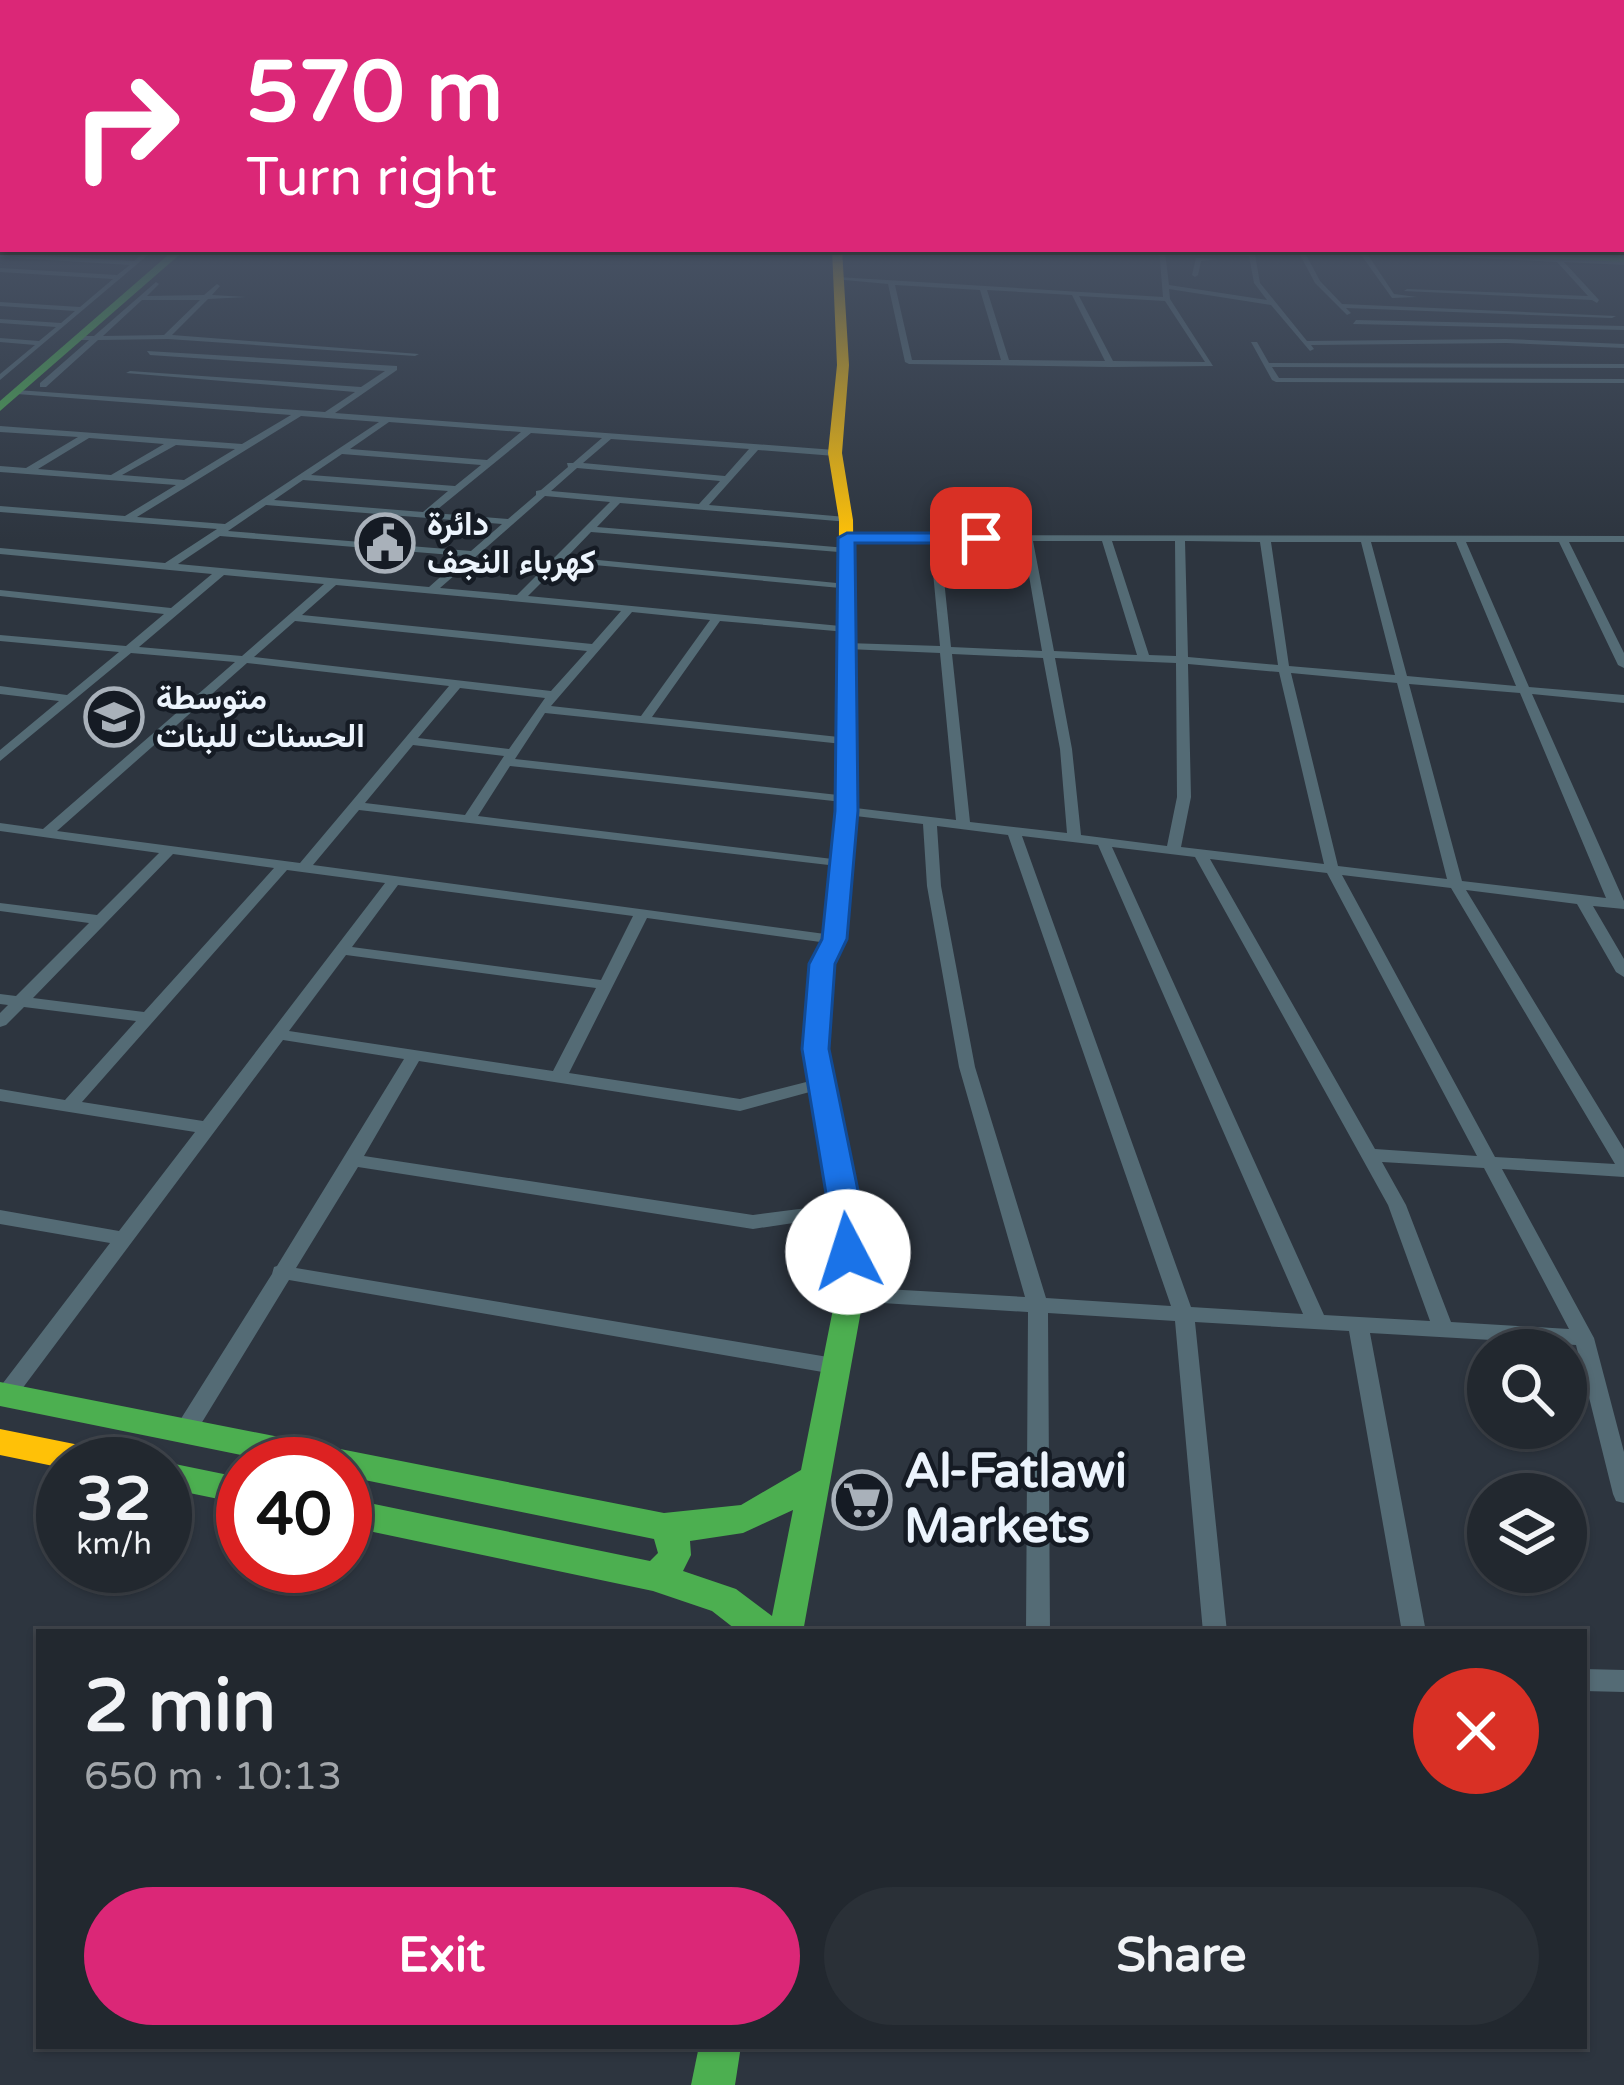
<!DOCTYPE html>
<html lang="en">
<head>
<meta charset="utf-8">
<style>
  body { margin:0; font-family:"Varela Round",Vazirmatn,sans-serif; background:#2a3037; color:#f1f3f6; height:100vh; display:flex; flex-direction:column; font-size:45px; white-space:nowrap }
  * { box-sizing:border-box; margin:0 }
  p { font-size:39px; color:#a2a6aa }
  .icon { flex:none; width:66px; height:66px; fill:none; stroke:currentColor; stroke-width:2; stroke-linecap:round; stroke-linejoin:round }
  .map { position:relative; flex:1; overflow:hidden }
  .side { position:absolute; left:36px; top:1629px; width:1551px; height:420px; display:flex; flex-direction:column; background:#22282f; border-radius:0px; box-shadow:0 3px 9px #0004,0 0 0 3px #3f444b }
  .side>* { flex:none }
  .hud { position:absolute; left:0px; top:0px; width:1626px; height:252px; box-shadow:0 3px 9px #0004,0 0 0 3px #3f444b; background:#db2777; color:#fff; overflow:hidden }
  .buttons { position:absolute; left:1467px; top:1329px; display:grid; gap:24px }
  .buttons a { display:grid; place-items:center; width:120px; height:120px; border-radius:50%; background:#22282f; box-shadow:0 3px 9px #0004,0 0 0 3px #3f444b; font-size:60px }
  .speed { position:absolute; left:36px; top:1437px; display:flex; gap:24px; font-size:60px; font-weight:700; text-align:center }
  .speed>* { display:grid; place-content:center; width:156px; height:156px; border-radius:50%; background:#22282f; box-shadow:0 3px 9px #0004,0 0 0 3px #3f444b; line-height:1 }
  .speed small { font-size:30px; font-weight:400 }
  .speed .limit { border:18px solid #d22; background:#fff; color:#111 }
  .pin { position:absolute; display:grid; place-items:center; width:102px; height:102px; color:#fff; margin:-51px; border-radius:24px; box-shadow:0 6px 18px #0006 }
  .me { position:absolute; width:132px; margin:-66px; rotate:355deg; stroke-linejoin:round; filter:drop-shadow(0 0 9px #0008) }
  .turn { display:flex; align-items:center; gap:42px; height:252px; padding:0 48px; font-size:54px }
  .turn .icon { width:156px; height:156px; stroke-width:2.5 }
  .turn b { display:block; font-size:84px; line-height:102px }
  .round { display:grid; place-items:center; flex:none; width:126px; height:126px; border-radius:63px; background:#2a3037 }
  .headline { display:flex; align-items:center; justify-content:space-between; height:204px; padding:0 48px }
  h1 { font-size:72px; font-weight:700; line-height:90px }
  .cta { display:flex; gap:24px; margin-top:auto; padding:24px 48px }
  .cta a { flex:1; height:138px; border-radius:72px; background:#db2777; color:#fff; font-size:48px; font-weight:700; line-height:138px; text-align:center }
  .cta a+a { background:#2a3037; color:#f1f3f6 }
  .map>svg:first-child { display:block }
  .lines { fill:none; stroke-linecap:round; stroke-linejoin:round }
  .street { fill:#546b75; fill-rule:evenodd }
  .fast { fill:#4caf50; fill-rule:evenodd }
  .slow { fill:#ffc107; fill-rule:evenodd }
  .route { fill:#1a73e8; stroke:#114b97; stroke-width:3 }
  .labels { text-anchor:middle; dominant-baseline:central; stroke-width:9; stroke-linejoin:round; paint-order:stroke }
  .far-poi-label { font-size:33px; font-weight:bold; fill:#ecf4fd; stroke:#151b24; text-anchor:start }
  .near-poi-label { font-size:48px; font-weight:bold; fill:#ecf4fd; stroke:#151b24; text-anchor:start }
</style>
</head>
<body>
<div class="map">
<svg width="1624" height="2085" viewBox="0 0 1624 2085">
  <rect width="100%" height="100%" fill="#2d353f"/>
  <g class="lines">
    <g class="street">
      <polygon points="1624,248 1624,251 1620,249 1623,249"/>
      <polygon points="148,249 155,249 0,380 0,374 35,345 0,342 0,338 39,341 56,327 0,323 0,319 61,323 75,311 0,306 0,302 80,307 113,279 0,272 0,268 117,275 130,265 0,257 0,253 134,261"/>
      <path d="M1159,249l89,3v-3h6l6,34 47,58 199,-2 118,5v4l-118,-5 -195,2 3,4 -4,2 -39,-46 -102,-16 1,10 43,67 -102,1 -202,-3 -4,-2 -17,-78 -54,-5 3,-2 326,20zM1165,252l84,4 5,27 13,17 -98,-15zM895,285l85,5 21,70h-89zM987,290l85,5 33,66 -96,-1zM1079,296l86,5 40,61 -92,-1z"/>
      <polygon points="1297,249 1303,249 1320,281 1342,304 1616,316 1612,318 1346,308 1351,313 1347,315 1315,283"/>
      <polygon points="1336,249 1624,261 1624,265 1564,262 1599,300 1597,303 1592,300 1404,291 1407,289 1588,296 1557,262 1366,252 1394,294 1417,297 1392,298 1359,252"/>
      <polygon points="1196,258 1219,259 1201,261 1198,275 1195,277 1192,275"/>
      <path d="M156,282l3,2 -12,12 57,-1 13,-11 3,2 -8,9 34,2 -38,2 -36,36 247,19 -4,2 -247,-17 -70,1 -52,47h-6v-4l49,-43h-11v-4h16zM142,300h58l-36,35 -61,1z"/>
      <polygon points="1356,320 1624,326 1624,330 1353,324"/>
      <polygon points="1251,342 1257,342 1269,363 1624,364 1624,368 1272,367 1279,378 1624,379 1624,383 1276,382 1272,380"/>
      <path d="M147,351l250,15v4l-62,43 500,37 4,3 -4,3 -77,-6 -49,55 137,12 3,1v4l-229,-19 -23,24 250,21 4,1v4l-260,-21 -24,25 280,27 4,1v4l-289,-27 -34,34 323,31v4l-4,1 -127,-11 -68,96 196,21 6,4 -2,3 -307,-32 -30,46 332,37 7,4 -2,3 -342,-37 -32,50 363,44 5,1 2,3 -2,3 -487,-57 -46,55 527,71 3,3 -3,3 -5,2 -188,-26 -78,155 171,26 82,-21 9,5 -3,4 -88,24 -321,-50 -55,95 389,59 93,-12 7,1 2,5 -2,5 -100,15 -395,-62 -62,101 538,90 7,2 3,6 -3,6 -7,2 -545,-94 -96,157 -8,3 -8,-3 -3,-6 3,-6 95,-151 2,-7 3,-1 127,-207 -121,-19 -270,361 -7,2 -6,-2v-14l110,-144 -110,-19v-14l119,21 76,-99 -195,-31v-12l65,11 71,-79 -112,-14 -18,18 -6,2v-14l8,-8 -8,-1v-10l16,2 73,-73 -89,-12v-8l97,12 62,-62 -159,-22v-8l43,6 192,-167 -104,-9 -131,108v-11l59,-49 -59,-7v-8l67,9 52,-43 -119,-11v-6l126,11 38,-32 -164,-18v-6l171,18 41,-34 -212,-20v-6l165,15 52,-34 -217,-17v-6l125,10 51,-31 -176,-13v-6l26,2 52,-31 -78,-5v-6l242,18 49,-29 -274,-21 -4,-2 4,-2 308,22 30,-20 -229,-19 4,-2 231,16 24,-16 -235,-16zM301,416l78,6 -154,102 -88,-7zM389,422l132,10 -34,28 -137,-11zM531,433l71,5 -29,25h-6l1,4 -27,23 -5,1v4l-28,24 -75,-6zM89,438l75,6 -53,31 -73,-6zM611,439l138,10 -24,27 -142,-13zM176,445l59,4 -51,31 -62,-5zM342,454l139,11 -26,21 -144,-11zM577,468l143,13 -21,23 -148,-13zM303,480l145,11 -25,21 -149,-12zM545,496l65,6 -93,93 -77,-7zM266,505l236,19 -31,27 -243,-20zM220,536l244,20 -35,31 -251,-23zM224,575l100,9 -82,72 -103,-9zM336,585l285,26 -29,33 -290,-29zM632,612l78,8 -69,96 -90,-10zM295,621l292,30 -36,40 -297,-34zM247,663l202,23 -149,177 -243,-32zM460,688l85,10 -36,51 -91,-11zM413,745l91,11 -39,59 -100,-12zM173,854l101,14 -130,144 -111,-14zM287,870l98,13 -182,238 -121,-19zM398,885l235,31 -32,64 -249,-33zM346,955l250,33 -43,83 -264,-40z"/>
      <path d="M846,535l778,1v6h-55l55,111v15l-6,-3 -59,-123h-93l63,145 95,8v8l-92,-9 92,207v8l-31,-3 31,53v18l-8,-5 -39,-68 -111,-14 158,259v28l-122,-8 92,169 30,114v51l-8,-2 -3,-7 -37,-149 -206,-12 56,299h-24l-53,-301 -154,-9 32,310h-24l-28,-311 -127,-8 2,319h-24l2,-320 -178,-11 -7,-2 -3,-5 3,-5 7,-2 175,10 -66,-230 -32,-181 -4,-62 -76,-9 -7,-4 7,-4 109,13 -16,-167 -93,-4 -6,-3 6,-3 93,3 -10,-105 -88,-1 -1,-2zM940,541h83l19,110 -91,-4zM1033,541h69l35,114 -83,-4zM1112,541h63l1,115 -27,-1zM1185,541l75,1 18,123 -90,-8zM1271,542h90l34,133 -106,-9zM1371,542h85l60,144 -109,-10zM952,654l91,4 17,91 7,84 -97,-11zM1055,658l121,5 1,134 -10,49 -86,-11 -9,-86zM1188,664l91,8 45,192 -143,-17 10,-50zM1291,673l106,10 50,196 -109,-13zM1409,684l111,9 86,205 -144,-17zM937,826l71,9 163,471 -125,-8 -71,-231 -34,-181zM1022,836l76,9 205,469 -112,-7zM1112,847l83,10 193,348 42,116 -106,-6zM1210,859l117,14 150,283 -102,-7zM1342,875l109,13 164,276 -120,-7zM1382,1162l102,6 85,161 -118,-7 -45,-117z"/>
      <polygon points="1584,1669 1624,1670 1624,1692 1584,1691"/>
    </g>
    <g class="fast">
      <polygon points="175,249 186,249 0,411 0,401"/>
      <polygon points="1414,249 1624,256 1624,262 1419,252"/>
      <path d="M847,761l9,6 -10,172 -13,26 -5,84 32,160 4,85 -61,338h-64l-27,-21 -59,-20 -308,-65v-28l305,63 8,-8 -4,-14 -309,-63v-12h-60l-285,-58v-24l664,131 77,-8 60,-35 35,-176 -4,-85 -28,-160 7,-84 13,-26 14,-172zM793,1510l-21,106 -36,-27 -53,-18 8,-16 -1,-14 53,-8z"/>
      <polygon points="165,1462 243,1478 243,1504 165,1488 165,1464 159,1464"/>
      <polygon points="699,2046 741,2046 735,2085 691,2085"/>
    </g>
    <g class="slow">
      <polygon points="832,249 842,249 849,365 842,453 853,520 856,767 847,773 838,767 839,520 828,453 837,365"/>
      <polygon points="0,1429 109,1451 120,1455 125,1464 63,1464 63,1468 0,1455"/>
    </g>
  </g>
  <linearGradient id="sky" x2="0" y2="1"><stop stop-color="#191d23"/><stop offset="0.46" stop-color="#465163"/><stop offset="1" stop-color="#465163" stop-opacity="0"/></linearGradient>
  <rect width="1624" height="540" fill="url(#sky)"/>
  <polygon class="route" points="847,533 981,533 990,538 981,543 855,543 858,811 847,939 835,964 829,1049 862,1210 864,1252 859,1260 837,1260 802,1049 809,964 822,939 835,811 838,538"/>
  <defs>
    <symbol id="civic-ring" viewBox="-11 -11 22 22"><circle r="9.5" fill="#151b24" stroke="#a9b1ba" stroke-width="1.5"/><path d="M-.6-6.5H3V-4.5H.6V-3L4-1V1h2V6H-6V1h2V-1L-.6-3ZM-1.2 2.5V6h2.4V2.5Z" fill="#a9b1ba"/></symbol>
    <symbol id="school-ring" viewBox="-11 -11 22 22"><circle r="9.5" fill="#151b24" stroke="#a9b1ba" stroke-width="1.5"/><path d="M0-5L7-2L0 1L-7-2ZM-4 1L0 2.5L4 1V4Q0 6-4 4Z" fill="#a9b1ba"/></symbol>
    <symbol id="supermarket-ring" viewBox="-11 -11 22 22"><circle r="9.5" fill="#151b24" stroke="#a9b1ba" stroke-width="1.5"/><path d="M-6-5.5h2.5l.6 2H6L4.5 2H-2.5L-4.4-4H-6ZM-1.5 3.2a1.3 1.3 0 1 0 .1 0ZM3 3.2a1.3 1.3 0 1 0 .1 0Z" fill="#a9b1ba"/></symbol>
  </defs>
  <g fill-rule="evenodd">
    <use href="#civic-ring" x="352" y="510" width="66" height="66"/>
    <use href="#school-ring" x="81" y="684" width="66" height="66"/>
    <use href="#supermarket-ring" x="829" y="1467" width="66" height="66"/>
  </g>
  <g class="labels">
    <g class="far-poi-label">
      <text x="427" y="524">دائرة<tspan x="427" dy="38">كهرباء النجف</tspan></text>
      <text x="156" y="698">متوسطة<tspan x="156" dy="38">الحسنات للبنات</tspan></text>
    </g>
    <g class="near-poi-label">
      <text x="904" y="1472">Al-Fatlawi<tspan x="904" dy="55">Markets</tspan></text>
    </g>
  </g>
</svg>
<div class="buttons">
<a><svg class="icon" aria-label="search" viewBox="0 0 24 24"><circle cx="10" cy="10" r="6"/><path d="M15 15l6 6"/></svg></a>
<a><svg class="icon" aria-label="layers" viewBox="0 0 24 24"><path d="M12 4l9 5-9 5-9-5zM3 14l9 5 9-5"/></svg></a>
</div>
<div class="speed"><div>32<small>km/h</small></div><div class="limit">40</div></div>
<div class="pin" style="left:981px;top:538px;background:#d93025"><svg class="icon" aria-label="arrive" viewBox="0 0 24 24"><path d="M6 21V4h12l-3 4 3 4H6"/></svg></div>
<svg class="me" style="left:848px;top:1252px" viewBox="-20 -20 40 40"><circle r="19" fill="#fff"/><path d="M0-13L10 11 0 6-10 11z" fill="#1a73e8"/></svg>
<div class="hud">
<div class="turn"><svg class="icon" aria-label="right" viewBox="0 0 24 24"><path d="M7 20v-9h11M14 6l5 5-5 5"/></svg><div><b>570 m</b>Turn right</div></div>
</div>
<section class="side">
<div class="headline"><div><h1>2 min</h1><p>650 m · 10:13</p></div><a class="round" style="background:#d93025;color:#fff"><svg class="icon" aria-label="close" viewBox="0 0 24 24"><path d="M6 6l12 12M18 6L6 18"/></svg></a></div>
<div class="cta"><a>Exit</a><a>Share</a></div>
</section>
</div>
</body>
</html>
